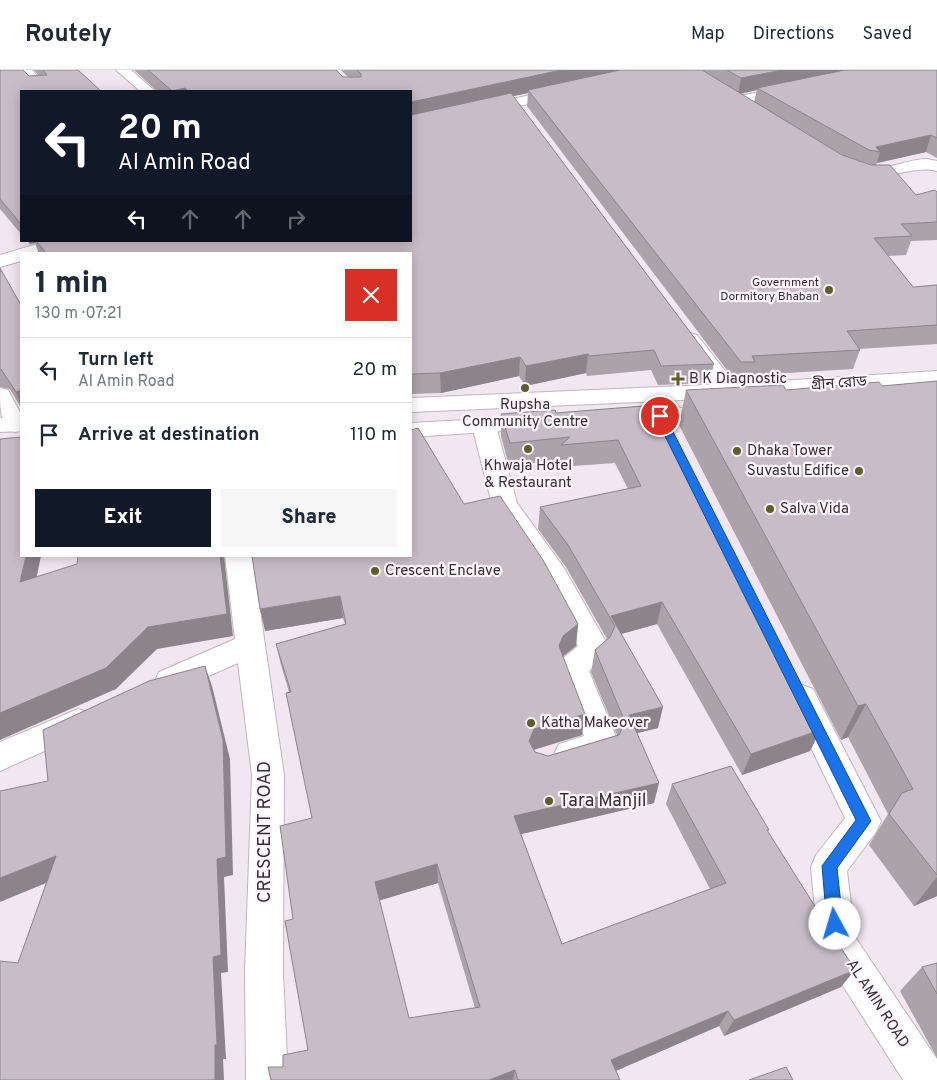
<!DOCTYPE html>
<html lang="en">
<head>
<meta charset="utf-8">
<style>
  body { margin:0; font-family:Overpass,"Noto Sans Bengali",sans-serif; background:#f6f6f7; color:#1f2937; height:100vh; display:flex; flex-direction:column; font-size:19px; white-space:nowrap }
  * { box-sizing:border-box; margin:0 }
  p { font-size:16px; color:#747a83 }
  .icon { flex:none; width:28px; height:28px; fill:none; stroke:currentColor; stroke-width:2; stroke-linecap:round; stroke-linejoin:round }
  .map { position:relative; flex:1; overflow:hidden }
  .side { position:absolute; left:20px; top:182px; width:392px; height:305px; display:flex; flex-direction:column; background:#fff; border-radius:0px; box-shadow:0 2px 12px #0003 }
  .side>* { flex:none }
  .top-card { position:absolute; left:20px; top:20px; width:392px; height:152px; border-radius:0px; box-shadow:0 2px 12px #0003; background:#111827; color:#fff; overflow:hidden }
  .pin { position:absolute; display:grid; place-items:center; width:42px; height:42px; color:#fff; margin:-21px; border:2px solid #fff; border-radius:50%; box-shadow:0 1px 5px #0007 }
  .me { position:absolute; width:55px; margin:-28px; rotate:354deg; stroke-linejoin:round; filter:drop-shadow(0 0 4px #0008) }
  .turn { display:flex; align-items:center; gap:18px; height:105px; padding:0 15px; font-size:22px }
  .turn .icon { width:65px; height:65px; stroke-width:2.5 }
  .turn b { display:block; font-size:35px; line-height:42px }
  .lanes { display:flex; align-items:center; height:48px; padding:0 15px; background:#0003; justify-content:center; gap:25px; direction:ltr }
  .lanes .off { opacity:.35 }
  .round { display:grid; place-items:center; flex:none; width:52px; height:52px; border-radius:0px; background:#f6f6f7 }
  .overview { display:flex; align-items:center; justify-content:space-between; height:85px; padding:0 15px }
  h1 { font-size:30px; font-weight:800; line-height:38px }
  .action { display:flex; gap:10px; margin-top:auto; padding:10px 15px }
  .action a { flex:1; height:58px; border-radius:0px; background:#111827; color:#fff; font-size:20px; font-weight:800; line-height:58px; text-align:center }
  .action a+a { background:#f6f6f7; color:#1f2937 }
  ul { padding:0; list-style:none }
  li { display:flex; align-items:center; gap:15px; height:65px; padding:0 15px; border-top:1px solid #e0e1e3 }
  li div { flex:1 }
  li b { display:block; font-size:19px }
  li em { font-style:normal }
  header { display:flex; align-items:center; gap:30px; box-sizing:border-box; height:70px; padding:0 25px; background:#fff; border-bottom:1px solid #e0e1e3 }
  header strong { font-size:24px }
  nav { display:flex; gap:28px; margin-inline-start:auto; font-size:18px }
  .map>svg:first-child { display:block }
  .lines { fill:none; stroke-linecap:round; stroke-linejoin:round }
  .street-casing { stroke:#c1b5bf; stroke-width:2 }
  .secondary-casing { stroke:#c1b5bf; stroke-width:2 }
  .street { fill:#fff; fill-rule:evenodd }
  .secondary { fill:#fff; fill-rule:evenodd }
  .wall { fill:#aca2aa; fill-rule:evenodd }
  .shaded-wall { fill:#8c848b }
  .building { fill:#c8bcc6; stroke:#8c848b; fill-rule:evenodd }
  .route { fill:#1a73e8; stroke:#114b97 }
  .poi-dot { fill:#5f5d29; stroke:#fef4fc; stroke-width:2 }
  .labels { text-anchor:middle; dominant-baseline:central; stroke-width:4.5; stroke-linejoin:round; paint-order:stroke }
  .far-poi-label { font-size:12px; fill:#343034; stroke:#fef4fc; text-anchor:end }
  .poi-label { font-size:15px; fill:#343034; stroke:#fef4fc; text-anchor:start }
  .street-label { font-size:15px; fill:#343034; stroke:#fef4fc }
  .near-poi-label { font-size:18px; fill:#343034; stroke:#fef4fc; text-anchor:start }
  .near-street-label { font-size:18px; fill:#343034; stroke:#fef4fc }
</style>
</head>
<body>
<header>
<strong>Routely</strong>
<nav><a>Map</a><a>Directions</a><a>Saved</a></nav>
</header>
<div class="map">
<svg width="937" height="1010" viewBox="0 0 937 1010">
  <rect width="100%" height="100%" fill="#f2e6f0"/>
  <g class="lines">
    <defs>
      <g id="street">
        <polygon points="17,0 32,0 50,21 35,21"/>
        <polygon points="116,0 131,0 155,21 140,21"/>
        <polygon points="793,15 800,19 798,22 736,35 729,31 731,28"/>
        <polygon points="564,18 569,19 571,22 569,25 411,60 411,50"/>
        <path d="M927,89l10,2v10c-29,-7 -54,13 -84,6l-2,-4 2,-4c9,-2 18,1 28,-1 16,-2 30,-9 46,-9z"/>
        <polygon points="47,171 76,171 74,175 45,184 21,184 21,191 0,197 0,185"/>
        <polygon points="690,263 697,265 737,316 740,321 737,326 729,328 721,326 679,269 683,265"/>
        <path d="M0,318l8,2 13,24v17l-6,1 -8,-2c-7,-13 -7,-26 -7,-42z"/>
        <polygon points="484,349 492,351 496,356 517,433 564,498 610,579 605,587 589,601 619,674 614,684 570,698 559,694 554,684 559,674 584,666 558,597 562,589 578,576 543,511 492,434 472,356 476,351"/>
        <polygon points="225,486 252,486 284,705 283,902 288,1010 246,1010 245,902 252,705 238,593 170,623 159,620 155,611 159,602 235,569"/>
        <polygon points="802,615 813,619 881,751 876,762 847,801 855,867 937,989 937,1010 903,1010 824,886 818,873 811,797 816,785 845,748 787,628 791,619"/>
        <polygon points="78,639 89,643 94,652 89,661 0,701 0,672"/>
      </g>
      <g id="secondary">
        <polygon points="937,301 937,315 729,328 411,342 411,328 729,314"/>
        <polygon points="718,336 726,338 730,343 726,348 624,355 616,353 612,348 616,343 624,341"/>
        <polygon points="539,346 547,348 551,353 547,358 411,367 411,353"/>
        <polygon points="21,347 21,361 0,362 0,348"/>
      </g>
    </defs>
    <use href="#street" class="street-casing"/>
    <use href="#secondary" class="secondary-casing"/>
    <use href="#street" class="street"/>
    <use href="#secondary" class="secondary"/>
  </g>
  <g class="wall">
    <polygon points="0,0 29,6 39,6 34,0 78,0 21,21 21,164 0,139"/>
    <path d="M134,0h202l7,7h5l-7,-7h596v88l-11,-6 -49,11 -1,2 40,30 21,-3v48l-26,1 -5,14 -18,1 25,31 24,-2v59l-78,5 1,1 -7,19 -101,6 -2,6 -14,1 -209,-276 1,-13 -15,3 201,268 -5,19 -51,2 -7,-15 -64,6 -1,-3 -61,13 -6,-10 -78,17 -30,1v-140h-372l-4,-11 -5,1 -3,-3h384v-150h-254zM757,20l-3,12 -13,-8zM810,66l36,21 -4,-2z"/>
    <polygon points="0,198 21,235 21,338 10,319 0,317"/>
    <polygon points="937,311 937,826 914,836 869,775 888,744 848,667 841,670 679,355 686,320 786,320 882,316"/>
    <path d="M655,335l165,325 -10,21 -68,24 -85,-151 -36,10 37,94 -21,5 17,70 -133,31 41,110 148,-55 -44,-85 6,-20 96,48 73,155 -117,49 -5,-10 -103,45 4,9h-349l12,-13 25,-17 -15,-131 19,-101 -23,-126 -8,-27 -5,-21 69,-20 -2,-6 -78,13 199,-127 114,120 -2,22 -13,10 19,79 -48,15 1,2 13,4 69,-21 -26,-63 4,-22 12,-11 -41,-72 -28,-38 2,-22 88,-18 -13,-26 -56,4 1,-7 -51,6 -8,-30v-22l55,-1zM438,813l37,125 -66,10 -30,-118z"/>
    <polygon points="937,893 937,988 900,921 922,897"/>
  </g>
  <g class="shaded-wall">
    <polygon points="562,0 633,0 528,20 528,23 411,48 411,32"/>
    <polygon points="783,0 858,0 757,18 757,20 738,24 741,8"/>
    <polygon points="185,18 186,21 172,21"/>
    <polygon points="931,65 926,82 877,93 880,82 876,77"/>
    <polygon points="29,171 35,171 35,173 30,174"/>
    <polygon points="588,284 586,303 525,316 526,296"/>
    <polygon points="520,287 519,306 441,323 440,303"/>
    <polygon points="21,320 21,336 16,322"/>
    <polygon points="26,486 41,486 31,534 20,512"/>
    <polygon points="220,486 224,486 233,566 157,579 116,619 0,670 0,643"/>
    <polygon points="340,526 343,548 265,561 260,539"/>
    <polygon points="662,532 657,554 614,566 615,556 611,546"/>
    <polygon points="578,554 576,576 561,588 559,576 563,566"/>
    <polygon points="205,596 212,616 230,689 233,805 224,807 228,902 221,903 226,989 223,989 224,1010 215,1010 213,887"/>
    <polygon points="866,634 848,667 841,670 858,636"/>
    <polygon points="663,637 658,658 625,666 629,645"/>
    <polygon points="585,644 582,665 532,680 529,671 534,659"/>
    <polygon points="820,660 810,681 742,705 751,684"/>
    <polygon points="659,713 654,733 513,766 514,746"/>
    <polygon points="56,786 68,804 0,832 0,808"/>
    <polygon points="437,794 438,813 378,831 375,812"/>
    <polygon points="937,807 937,826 914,836"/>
    <polygon points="855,900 841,917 724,966 734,950"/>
    <polygon points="728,941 719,956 606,1005 611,990"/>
    <polygon points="515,1000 513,1010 489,1010"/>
  </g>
  <g class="building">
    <polygon points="0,0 23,0 29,6 47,5 43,0 78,0 101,21 21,21 21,154 0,129"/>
    <polygon points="148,0 336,0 343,7 361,7 361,4 357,0 562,0 411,32 411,21 188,21 185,18 172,21"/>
    <polygon points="620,0 702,0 842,85 871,95 890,95 916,125 935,120 937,122 937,152 901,154 912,166 874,168 913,217 937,215 937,255 847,261 860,280 752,286 755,292 741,292 528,20"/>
    <polygon points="727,0 783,0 741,8"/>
    <polygon points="845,0 937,0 937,68 931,65 876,77 880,82 869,80 757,18"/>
    <polygon points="511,23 714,294 661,296 654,280 589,286 588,284 526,296 520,287 440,303 411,304 411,184 47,184 36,171 411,171 411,45"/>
    <polygon points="0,198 21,235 21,320 16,322 1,299 0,299"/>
    <polygon points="937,311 937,805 889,744 902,723 913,719 866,634 858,636 686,320 783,315 786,320 879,312 882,316"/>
    <path d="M655,335l165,325 -69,24 -89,-152 -51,14 52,91 -34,8 30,68 -145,33 48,128 164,-61 -54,-99 59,-18 38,64h-2l88,140 -121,50 -6,-9 -117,49 9,20h-102l-3,-10 -26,10h-218l-3,-13h15v-12l25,-5 -23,-129 8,-2 -13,-93 32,-8 -26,-125 5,-1 -15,-48 70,-20 -6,-28 -80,13 -8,-53h159v-126l7,-2 46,76 36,-8 43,64 35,64 -15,12 -4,10 26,68 -51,15 -5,12 6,11 13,4 71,-21 6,-13 -30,-72 15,-13 5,-11 -47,-81 -28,-38 101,-21 -23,-46 -57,5 9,-8 -60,6 -9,-29 54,-4 1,3zM437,794l43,143 -71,11 -34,-136z"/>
    <polygon points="21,367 21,486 26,486 20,512 77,494 78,486 220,486 227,544 148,557 106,598 0,643 0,369"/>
    <polygon points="205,596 223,670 226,787 217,789 221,885 213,887 217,975 215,975 215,1010 0,1010 0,891 18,893 56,786 0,808 0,721 48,711 43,660 149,611"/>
    <polygon points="937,893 937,924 922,897"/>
    <polygon points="786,997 793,1010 749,1010"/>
  </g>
  <polygon class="route" points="657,343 665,346 871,751 837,798 843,854 840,859 835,861 830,859 827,854 822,796 856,750 655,346"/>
  <g class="poi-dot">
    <circle cx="829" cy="220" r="5"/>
    <path d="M675.5 301.5h5v5h5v5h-5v5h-5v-5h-5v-5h5z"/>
    <circle cx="525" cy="318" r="5"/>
    <circle cx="528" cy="379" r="5"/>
    <circle cx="737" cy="381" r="5"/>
    <circle cx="859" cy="401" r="5"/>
    <circle cx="770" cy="439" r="5"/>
    <circle cx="375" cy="501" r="5"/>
    <circle cx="531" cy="653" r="5"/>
    <circle cx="549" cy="731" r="5"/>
  </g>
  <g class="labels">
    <g class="far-poi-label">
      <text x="819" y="213">Government<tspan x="819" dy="14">Dormitory Bhaban</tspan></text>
    </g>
    <g class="poi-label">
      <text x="689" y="309">B K Diagnostic</text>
      <text x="525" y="335" text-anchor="middle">Rupsha<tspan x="525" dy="17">Community Centre</tspan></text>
      <text x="747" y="381">Dhaka Tower</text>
      <text x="528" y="396" text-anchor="middle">Khwaja Hotel<tspan x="528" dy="17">&amp; Restaurant</tspan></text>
      <text x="849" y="401" text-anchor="end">Suvastu Edifice</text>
      <text x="780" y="439">Salva Vida</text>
      <text x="385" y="501">Crescent Enclave</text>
      <text x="541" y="653">Katha Makeover</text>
    </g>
    <g class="street-label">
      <text transform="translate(839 314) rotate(-4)">গ্রীন রোড</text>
      <text transform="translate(877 934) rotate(57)">AL AMIN ROAD</text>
    </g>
    <g class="near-poi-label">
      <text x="559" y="731">Tara Manjil</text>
    </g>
    <g class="near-street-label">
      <text transform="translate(265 762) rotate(-90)">CRESCENT ROAD</text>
    </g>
  </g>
</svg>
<div class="pin" style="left:660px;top:346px;background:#d93025"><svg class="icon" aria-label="arrive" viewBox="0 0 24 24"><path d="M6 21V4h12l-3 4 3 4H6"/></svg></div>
<svg class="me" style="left:835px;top:854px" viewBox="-20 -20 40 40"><circle r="19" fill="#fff"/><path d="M0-13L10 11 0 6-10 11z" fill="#1a73e8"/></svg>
<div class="top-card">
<div class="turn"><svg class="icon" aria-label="left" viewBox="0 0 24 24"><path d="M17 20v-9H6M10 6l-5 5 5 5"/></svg><div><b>20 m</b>Al Amin Road</div></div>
<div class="lanes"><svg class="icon" aria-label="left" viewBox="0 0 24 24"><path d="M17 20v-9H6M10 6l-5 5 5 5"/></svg><svg class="icon off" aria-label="ahead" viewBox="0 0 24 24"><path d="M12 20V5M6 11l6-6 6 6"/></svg><svg class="icon off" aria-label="ahead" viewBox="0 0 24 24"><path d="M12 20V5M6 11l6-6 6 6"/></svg><svg class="icon off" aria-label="right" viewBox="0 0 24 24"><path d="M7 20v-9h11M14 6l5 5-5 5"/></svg></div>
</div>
<section class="side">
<div class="overview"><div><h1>1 min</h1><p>130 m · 07:21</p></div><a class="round" style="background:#d93025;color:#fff"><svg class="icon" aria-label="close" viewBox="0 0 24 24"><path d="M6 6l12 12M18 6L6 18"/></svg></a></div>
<ul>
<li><svg class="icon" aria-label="left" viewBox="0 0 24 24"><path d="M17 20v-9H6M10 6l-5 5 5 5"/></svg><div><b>Turn left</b><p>Al Amin Road</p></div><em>20 m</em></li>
<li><svg class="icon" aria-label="arrive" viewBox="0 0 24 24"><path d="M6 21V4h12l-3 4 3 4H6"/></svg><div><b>Arrive at destination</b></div><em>110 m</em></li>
</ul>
<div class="action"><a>Exit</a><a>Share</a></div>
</section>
</div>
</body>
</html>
